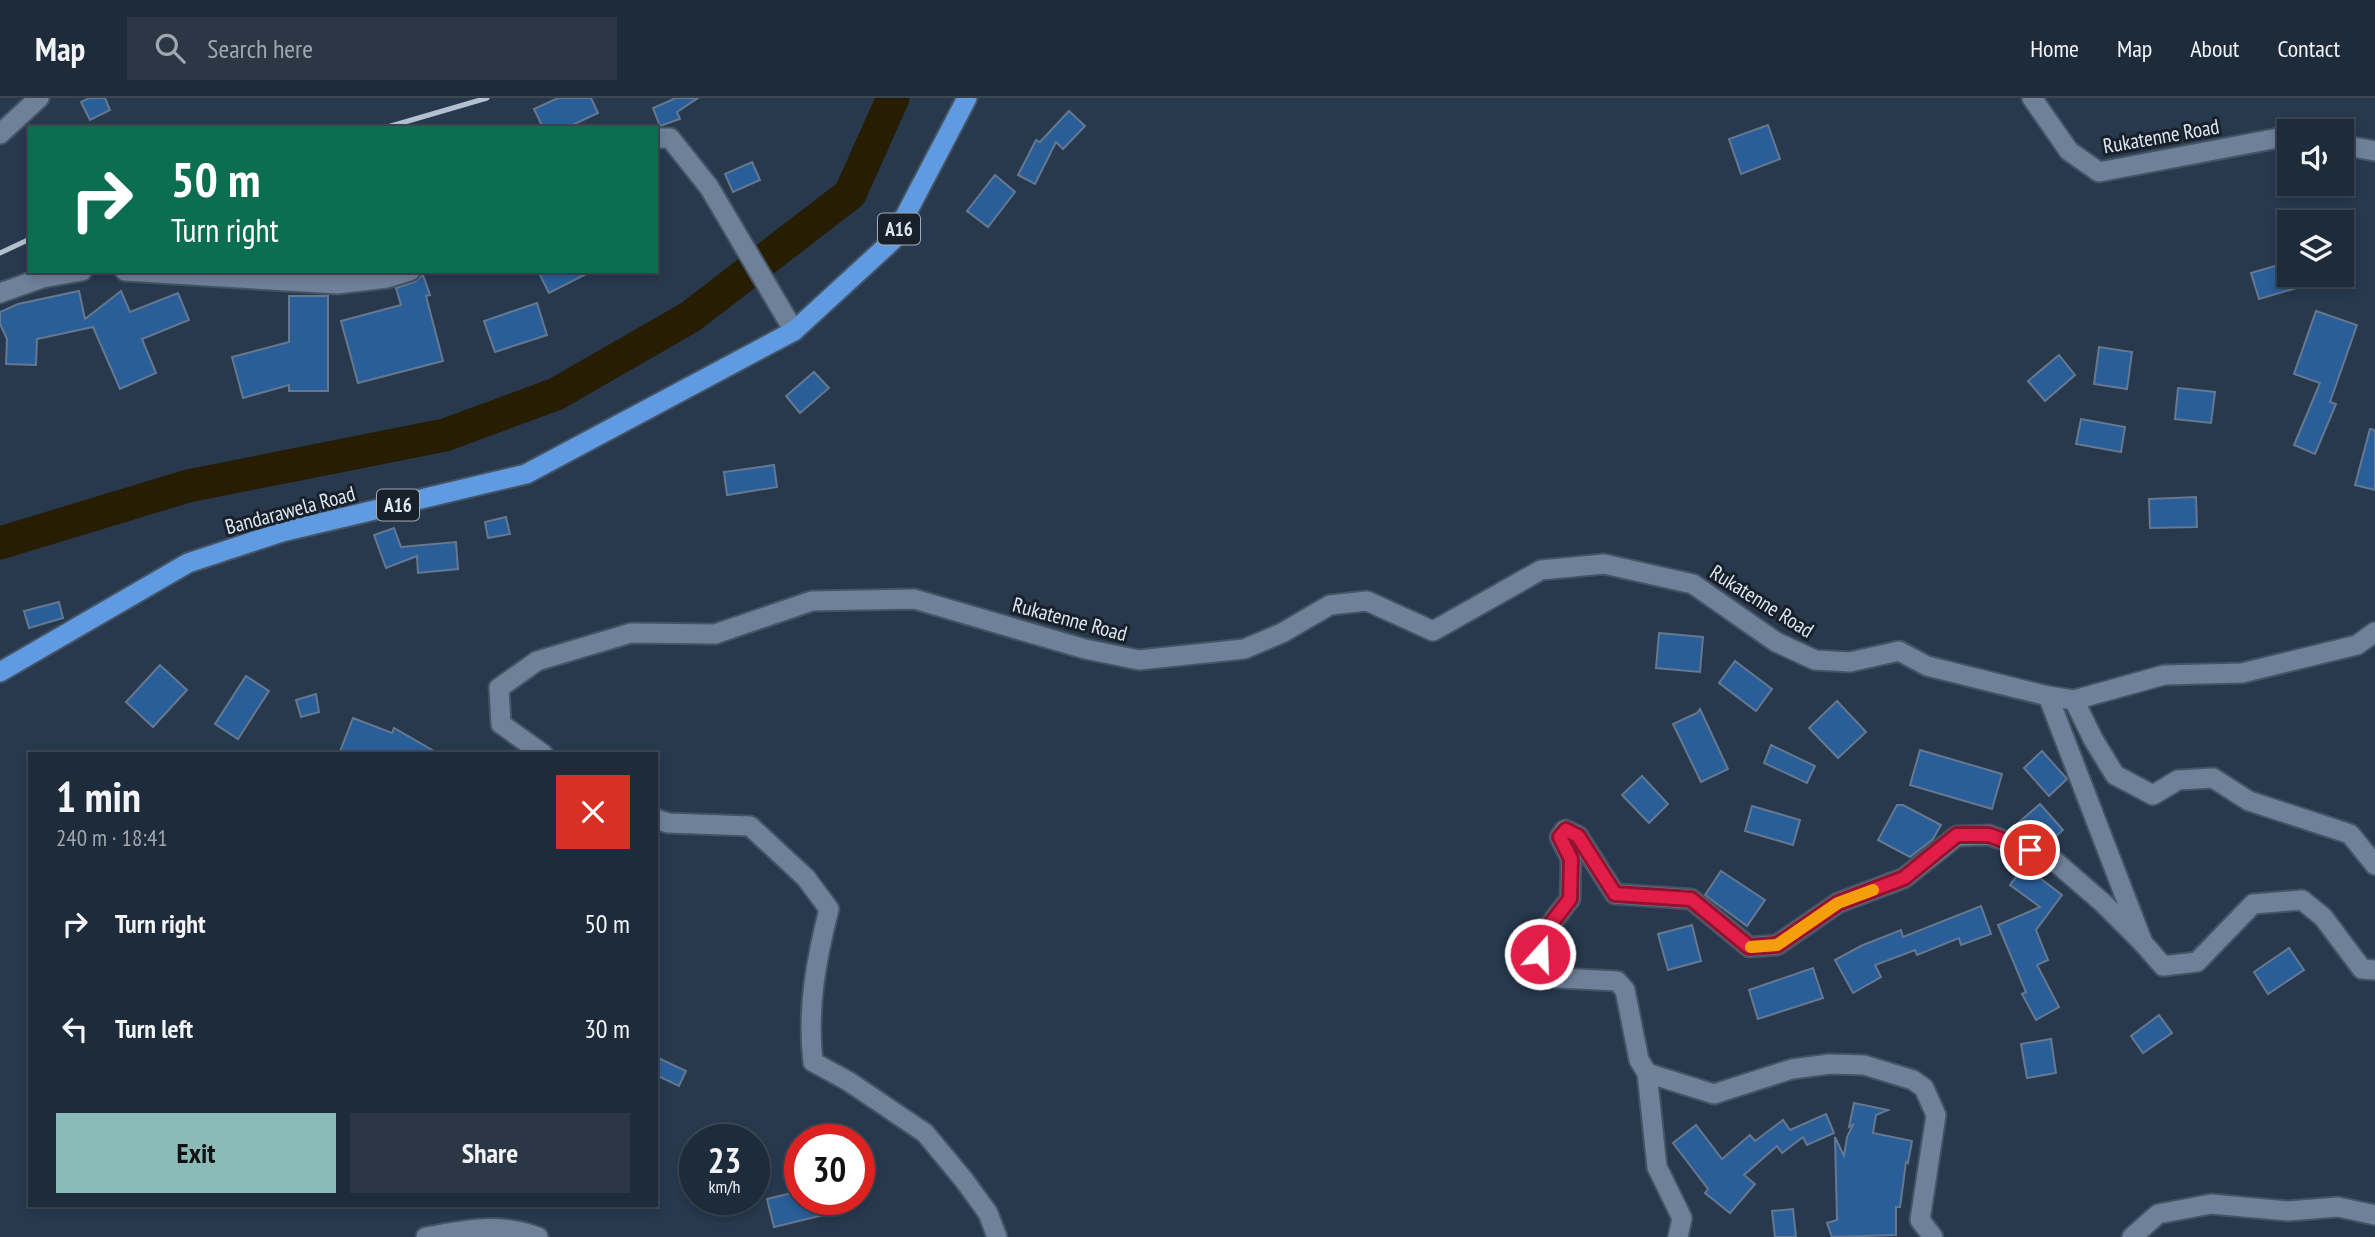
<!DOCTYPE html>
<html lang="en">
<head>
<meta charset="utf-8">
<style>
  body { margin:0; font-family:"PT Sans Narrow",sans-serif; background:#2b3745; color:#f1f3f6; height:100vh; display:flex; flex-direction:column; font-size:26px; white-space:nowrap }
  * { box-sizing:border-box; margin:0 }
  p { font-size:23px; color:#a1a7af }
  .icon { flex:none; width:38px; height:38px; fill:none; stroke:currentColor; stroke-width:2; stroke-linecap:round; stroke-linejoin:round }
  .map { position:relative; flex:1; overflow:hidden }
  .details { position:absolute; left:28px; top:654px; width:630px; height:455px; display:flex; flex-direction:column; background:#1e2b3a; border-radius:0px; box-shadow:0 4px 10px #0003,0 0 0 2px #3c4754 }
  .details>* { flex:none }
  .banner { position:absolute; left:28px; top:28px; width:630px; height:147px; border-radius:0px; box-shadow:0 4px 10px #0003,0 0 0 2px #3c4754; background:#0b6e4f; color:#fff; overflow:hidden }
  .controls { position:absolute; left:2277px; top:21px; display:grid; gap:14px }
  .controls a { display:grid; place-items:center; width:77px; height:77px; border-radius:0px; background:#1e2b3a; box-shadow:0 4px 10px #0003,0 0 0 2px #3c4754; font-size:35px }
  .speed { position:absolute; left:679px; top:1026px; display:flex; gap:14px; font-size:35px; font-weight:700; text-align:center }
  .speed>* { display:grid; place-content:center; width:91px; height:91px; border-radius:50%; background:#1e2b3a; box-shadow:0 4px 10px #0003,0 0 0 2px #3c4754; line-height:1 }
  .speed small { font-size:18px; font-weight:400 }
  .speed .limit { border:10px solid #d22; background:#fff; color:#111 }
  .pin { position:absolute; display:grid; place-items:center; width:60px; height:60px; color:#fff; margin:-30px; border:4px solid #fff; border-radius:50%; box-shadow:0 2px 7px #0007 }
  .me { position:absolute; width:77px; margin:-38px; rotate:20deg; stroke-linejoin:round; filter:drop-shadow(0 0 5px #0008) }
  .turn { display:flex; align-items:center; gap:24px; height:147px; padding:0 28px; font-size:32px }
  .turn .icon { width:91px; height:91px; stroke-width:2.5 }
  .turn b { display:block; font-size:49px; line-height:60px }
  .round { display:grid; place-items:center; flex:none; width:74px; height:74px; border-radius:0px; background:#2b3745 }
  .overview { display:flex; align-items:center; justify-content:space-between; height:119px; padding:0 28px }
  h1 { font-size:42px; font-weight:600; line-height:52px }
  .button { display:flex; gap:14px; margin-top:auto; padding:14px 28px }
  .button a { flex:1; height:80px; border-radius:0px; background:#8bbbb9; color:#111; font-size:28px; font-weight:600; line-height:80px; text-align:center }
  .button a+a { background:#2b3745; color:#f1f3f6 }
  ul { padding:0; list-style:none }
  li { display:flex; align-items:center; gap:21px; height:105px; padding:0 28px }
  li div { flex:1 }
  li b { display:block; font-size:26px }
  li em { font-style:normal }
  header { display:flex; align-items:center; gap:42px; box-sizing:border-box; height:98px; padding:0 35px; background:#1e2b3a; border-bottom:2px solid #3c4754 }
  header strong { font-size:33px }
  nav { display:flex; gap:38px; margin-inline-start:auto; font-size:24px }
  .search { width:490px; height:63px; background:#2b3745; display:flex; align-items:center; gap:18px; box-sizing:border-box; padding:0 24px; border-radius:0px; color:#a1a7af; font-size:26px }
  .map>svg:first-child { display:block }
  .lines { fill:none; stroke-linecap:round; stroke-linejoin:round }
  .river { stroke:#271d03; stroke-width:33 }
  .building { fill:#2a5e99; stroke:#657890; stroke-width:2 }
  .minor-casing { stroke:#445465; stroke-width:23 }
  .tertiary-casing { stroke:#445465; stroke-width:23 }
  .trunk-casing { stroke:#445465; stroke-width:23 }
  .minor { stroke:#6e8199; stroke-width:19 }
  .tertiary { stroke:#6e8199; stroke-width:19 }
  .trunk { stroke:#609ae0; stroke-width:19 }
  .rail { stroke:#b4c0cf; stroke-width:5 }
  .route-casing { stroke:#92132f; stroke-width:18 }
  .route { stroke:#e11d48; stroke-width:12 }
  .slow { stroke:#f59e0b; stroke-width:12 }
  .labels { text-anchor:middle; dominant-baseline:central; stroke-width:6; stroke-linejoin:round; paint-order:stroke }
  .shield { fill:#182029; stroke:#a1abb7; stroke-width:2 }
  .shield-label { font-size:19px; font-weight:bold; fill:#dce7f4 }
  .street-label { font-size:21px; fill:#dce7f4; stroke:#182029 }
</style>
</head>
<body>
<header>
<strong>Map</strong>
<div class="search"><svg class="icon" aria-label="search" viewBox="0 0 24 24"><circle cx="10" cy="10" r="6"/><path d="M15 15l6 6"/></svg>Search here</div>
<nav><a>Home</a><a>Map</a><a>About</a><a>Contact</a></nav>
</header>
<div class="map">
<svg width="2375" height="1139" viewBox="0 0 2375 1139">
  <rect width="100%" height="100%" fill="#28394e"/>
  <g class="lines">
    <polyline class="river" points="0,445 188,388 445,337 556,296 690,219 850,96 893,0"/>
  </g>
  <g class="building">
    <polygon points="89,0 105,0 110,12 90,22 81,4"/>
    <polygon points="558,0 591,0 598,15 566,30 543,30 534,11"/>
    <polygon points="676,0 698,0 677,14 680,21 660,28 653,10"/>
    <polygon points="1069,13 1085,28 1063,51 1056,44 1035,86 1018,77 1036,42 1040,44"/>
    <polygon points="1768,27 1780,61 1741,76 1729,41"/>
    <polygon points="752,64 760,82 733,94 725,76"/>
    <polygon points="995,77 1015,94 988,129 967,113"/>
    <polygon points="2289,164 2289,177 2296,177 2300,189 2259,201 2251,175"/>
    <polygon points="538,173 592,173 549,195"/>
    <polygon points="423,177 430,197 426,198 443,263 358,285 341,223 401,207 396,190 414,184"/>
    <polygon points="79,193 85,221 121,193 130,214 178,195 189,222 142,241 156,275 120,291 93,229 37,241 36,267 6,266 7,241 0,226 0,214 18,206"/>
    <polygon points="289,198 328,198 328,293 289,293 289,287 243,300 232,259 289,244"/>
    <polygon points="537,205 547,237 495,254 484,223"/>
    <polygon points="2316,213 2357,227 2330,304 2336,306 2315,356 2294,347 2320,285 2294,276"/>
    <polygon points="2099,249 2132,254 2127,291 2094,286"/>
    <polygon points="2059,257 2075,277 2045,303 2028,283"/>
    <polygon points="814,274 829,290 800,315 786,298"/>
    <polygon points="2178,290 2215,294 2211,325 2175,321"/>
    <polygon points="2081,321 2125,329 2121,354 2076,346"/>
    <polygon points="2370,331 2375,332 2375,392 2355,387"/>
    <polygon points="774,367 777,389 727,397 724,374"/>
    <polygon points="2196,399 2197,429 2150,430 2149,401"/>
    <polygon points="506,419 510,436 488,440 485,424"/>
    <polygon points="394,430 401,449 456,444 458,471 418,475 417,458 386,470 374,437"/>
    <polygon points="59,504 63,520 29,530 24,513"/>
    <polygon points="1659,535 1703,539 1700,574 1656,570"/>
    <polygon points="1735,563 1772,591 1756,613 1719,585"/>
    <polygon points="160,567 187,592 153,629 126,604"/>
    <polygon points="246,578 269,593 238,641 215,626"/>
    <polygon points="316,596 319,614 301,619 296,602"/>
    <polygon points="1837,603 1866,634 1838,660 1809,630"/>
    <polygon points="1700,611 1728,671 1701,684 1673,626 1697,615"/>
    <polygon points="353,620 392,635 394,630 439,656 339,656"/>
    <polygon points="1771,647 1815,668 1807,685 1764,665"/>
    <polygon points="1920,652 2002,676 1992,711 1910,687"/>
    <polygon points="2042,653 2067,681 2049,698 2024,670"/>
    <polygon points="1642,678 1668,706 1649,725 1622,697"/>
    <polygon points="2040,706 2063,732 2048,745 2030,739 2018,725"/>
    <polygon points="1897,707 1903,707 1941,727 1933,741 1910,759 1878,742"/>
    <polygon points="1752,708 1800,722 1793,747 1745,733"/>
    <polygon points="2024,768 2062,797 2036,832 2048,862 2037,867 2059,909 2036,922 2022,896 2026,894 1998,827 2040,809 2010,787"/>
    <polygon points="1721,773 1765,802 1747,828 1705,797"/>
    <polygon points="1981,808 1991,836 1961,847 1959,840 1917,857 1915,852 1875,867 1881,879 1853,895 1835,862 1863,847 1901,832 1903,839"/>
    <polygon points="1692,827 1701,863 1668,872 1658,836"/>
    <polygon points="2289,850 2304,872 2268,896 2254,874"/>
    <polygon points="1813,870 1823,900 1758,921 1749,892"/>
    <polygon points="2159,917 2172,935 2143,955 2131,938"/>
    <polygon points="2051,941 2056,975 2027,980 2021,946"/>
    <polygon points="656,959 686,973 679,988 656,977"/>
    <polygon points="1854,1005 1888,1012 1876,1017 1873,1035 1912,1043 1908,1065 1906,1064 1900,1109 1896,1109 1896,1137 1832,1139 1827,1125 1837,1122 1835,1039 1844,1058 1847,1039 1853,1027 1849,1029"/>
    <polygon points="1826,1016 1834,1035 1807,1047 1803,1039 1782,1055 1777,1048 1744,1077 1755,1086 1730,1115 1705,1095 1708,1091 1673,1045 1696,1027 1722,1061 1750,1037 1755,1043 1783,1022 1790,1032"/>
    <polygon points="800,1093 800,1101 833,1101 836,1114 774,1129 767,1101"/>
    <polygon points="1793,1111 1796,1139 1775,1139 1772,1113"/>
  </g>
  <g class="lines">
    <defs>
      <g id="minor">
        <polyline points="2032,0 2069,53 2099,74 2289,38"/>
        <polyline points="2342,47 2375,53"/>
        <polyline points="2048,598 2143,845 2163,868 2197,864 2253,806 2302,802 2323,819 2362,871 2375,872"/>
        <polyline points="2074,602 2093,641 2115,677 2153,697 2178,682 2213,680 2249,703 2350,736 2375,767"/>
        <polyline points="543,656 501,626 499,590 537,563 631,535 715,536 812,503 914,501 1085,551 1139,562 1244,551 1282,535 1330,507 1367,503 1433,533 1541,472 1604,466 1693,486 1776,544 1815,562 1850,564 1899,553 1927,568 2048,598 2074,602 2164,577 2242,575 2357,547 2375,534"/>
        <path d="M656,721l12,4 82,3 56,52 23,31c-13,51 -22,100 -16,153l35,19 77,52 39,47 24,33 9,24"/>
        <polyline points="1647,975 1657,1069 1682,1120 1678,1139"/>
        <path d="M426,1139c41,-7 72,-15 112,0"/>
        <polyline points="1933,1139 1920,1122 1936,1017 1924,990 1913,982 1864,967 1830,966 1792,971 1714,996 1647,975 1639,962 1625,892 1617,883 1559,880 1540,856 1539,841 1570,801 1571,761 1560,739 1565,732 1578,738 1615,796 1691,801 1749,849 1777,847 1838,805 1904,780 1957,738 1989,737 2050,759 2103,805 2143,845"/>
        <polyline points="2132,1139 2158,1116 2211,1106 2288,1113 2338,1109 2375,1117"/>
      </g>
      <g id="tertiary">
        <polyline points="0,36 39,0"/>
        <polyline points="656,40 670,40 709,89 794,233"/>
        <polyline points="125,173 337,186 387,180 410,173"/>
        <polyline points="0,195 42,180 82,173"/>
      </g>
      <polyline id="trunk" points="0,574 188,465 282,434 526,376 794,233 892,143 967,0"/>
    </defs>
    <use href="#minor" class="minor-casing"/>
    <use href="#tertiary" class="tertiary-casing"/>
    <use href="#trunk" class="trunk-casing"/>
    <use href="#minor" class="minor"/>
    <use href="#tertiary" class="tertiary"/>
    <use href="#trunk" class="trunk"/>
    <g class="rail">
      <polyline points="384,30 487,0"/>
      <polyline points="0,155 30,141"/>
    </g>
  </g>
  <g class="lines">
    <defs>
      <polyline id="route" points="1540,856 1539,841 1570,801 1571,761 1560,739 1566,732 1578,738 1615,796 1691,801 1749,849 1777,847 1838,805 1904,780 1957,737 1989,737 2030,752"/>
    </defs>
    <use href="#route" class="route-casing"/>
    <use href="#route" class="route"/>
    <polyline class="slow" points="1751,849 1777,847 1838,805 1873,792"/>
  </g>
  <g class="labels">
    <g class="shield">
      <rect x="878" y="115.5" width="42" height="31" rx="5"/>
      <rect x="377" y="391.5" width="42" height="31" rx="5"/>
    </g>
    <g class="shield-label">
      <text x="899" y="131">A16</text>
      <text x="398" y="407">A16</text>
    </g>
    <g class="street-label">
      <text transform="translate(2161 38) rotate(-10)">Rukatenne Road</text>
      <text transform="translate(290 412) rotate(-15)">Bandarawela Road</text>
      <text transform="translate(1762 503) rotate(32)">Rukatenne Road</text>
      <text transform="translate(1070 521) rotate(15)">Rukatenne Road</text>
    </g>
  </g>
</svg>
<div class="controls">
<a><svg class="icon" aria-label="sound" viewBox="0 0 24 24"><path d="M4 9h4l5-4v14l-5-4H4zM17 9q2 3 0 6"/></svg></a>
<a><svg class="icon" aria-label="layers" viewBox="0 0 24 24"><path d="M12 4l9 5-9 5-9-5zM3 14l9 5 9-5"/></svg></a>
</div>
<div class="speed"><div>23<small>km/h</small></div><div class="limit">30</div></div>
<div class="pin" style="left:2030px;top:752px;background:#d93025"><svg class="icon" aria-label="arrive" viewBox="0 0 24 24"><path d="M6 21V4h12l-3 4 3 4H6"/></svg></div>
<svg class="me" style="left:1540px;top:856px" viewBox="-20 -20 40 40"><circle r="17" fill="#e11d48" stroke="#fff" stroke-width="3"/><path d="M0-11L8 9 0 5-8 9z" fill="#fff"/></svg>
<div class="banner">
<div class="turn"><svg class="icon" aria-label="right" viewBox="0 0 24 24"><path d="M7 20v-9h11M14 6l5 5-5 5"/></svg><div><b>50 m</b>Turn right</div></div>
</div>
<section class="details">
<div class="overview"><div><h1>1 min</h1><p>240 m · 18:41</p></div><a class="round" style="background:#d93025;color:#fff"><svg class="icon" aria-label="close" viewBox="0 0 24 24"><path d="M6 6l12 12M18 6L6 18"/></svg></a></div>
<ul>
<li><svg class="icon" aria-label="right" viewBox="0 0 24 24"><path d="M7 20v-9h11M14 6l5 5-5 5"/></svg><div><b>Turn right</b></div><em>50 m</em></li>
<li><svg class="icon" aria-label="left" viewBox="0 0 24 24"><path d="M17 20v-9H6M10 6l-5 5 5 5"/></svg><div><b>Turn left</b></div><em>30 m</em></li>
</ul>
<div class="button"><a>Exit</a><a>Share</a></div>
</section>
</div>
</body>
</html>
